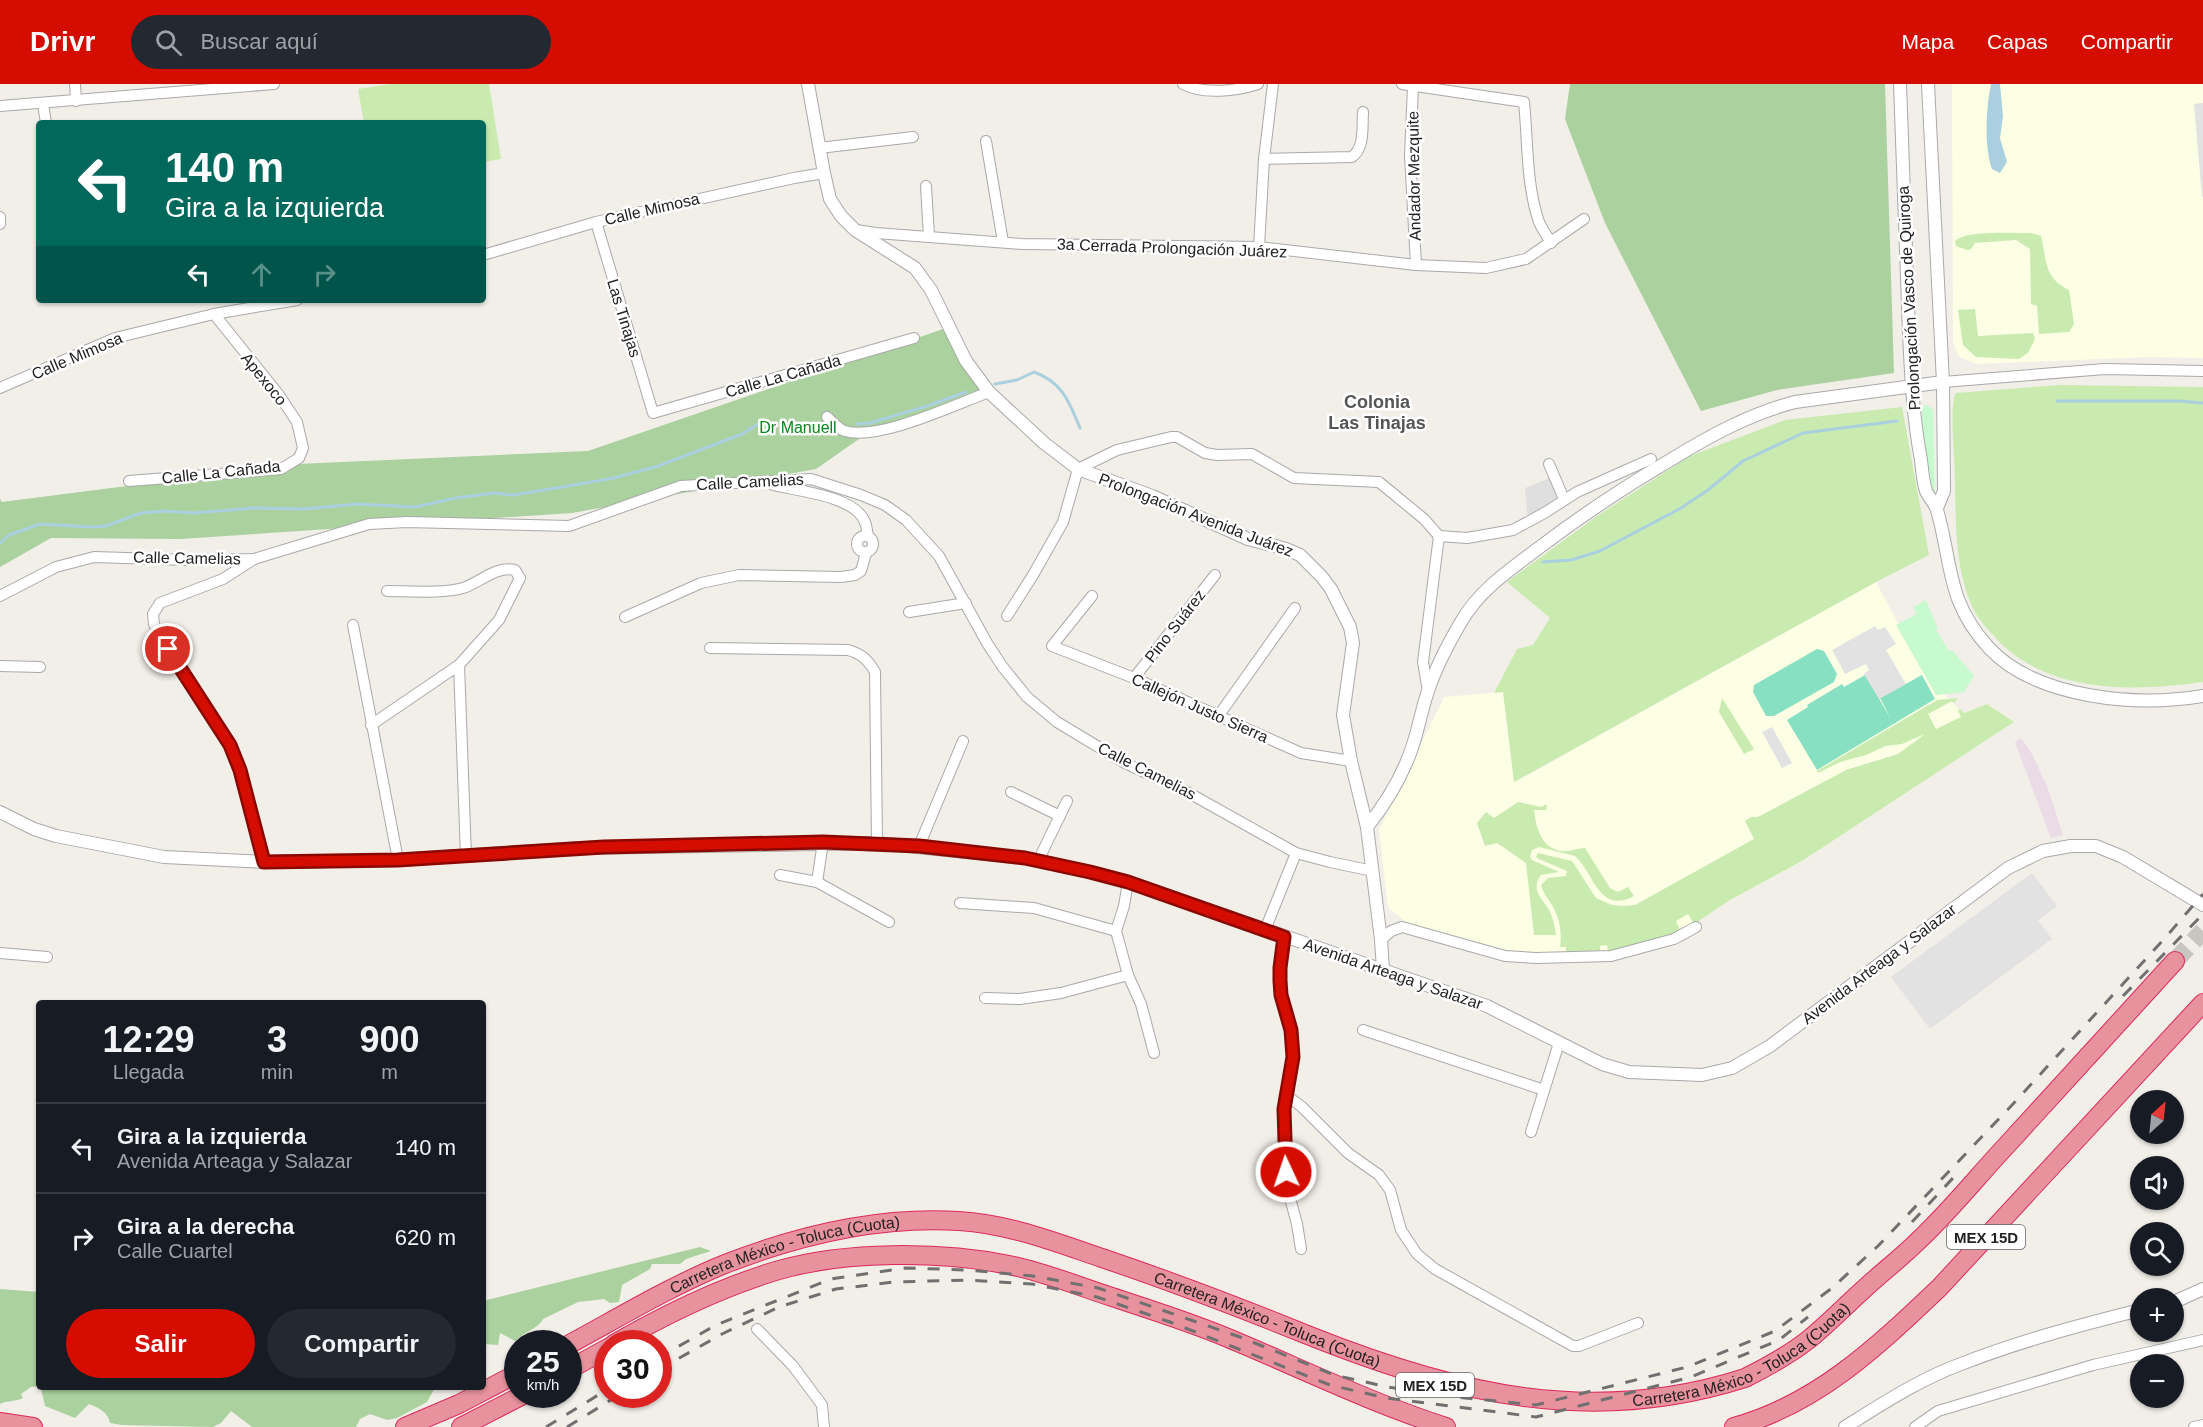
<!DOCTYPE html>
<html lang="es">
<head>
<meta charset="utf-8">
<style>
  body { margin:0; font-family:Arial,sans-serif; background:#242831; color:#f1f3f6; height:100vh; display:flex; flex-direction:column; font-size:22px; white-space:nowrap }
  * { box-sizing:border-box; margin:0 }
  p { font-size:20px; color:#9ea1a6 }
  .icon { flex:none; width:33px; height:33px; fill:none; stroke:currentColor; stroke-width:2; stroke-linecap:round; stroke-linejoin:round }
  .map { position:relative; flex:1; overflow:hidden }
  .drawer { position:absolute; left:36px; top:916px; width:450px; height:390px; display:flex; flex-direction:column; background:#171b24; border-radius:6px; box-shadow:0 2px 4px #0004 }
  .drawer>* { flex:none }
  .banner { position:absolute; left:36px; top:36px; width:450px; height:183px; border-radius:6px; box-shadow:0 2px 4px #0004; background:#00695c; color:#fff; overflow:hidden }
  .needle { width:39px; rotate:27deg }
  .tools { position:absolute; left:2130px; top:1006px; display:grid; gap:12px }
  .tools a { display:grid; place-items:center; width:54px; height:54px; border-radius:50%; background:#171b24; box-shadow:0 2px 4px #0004; font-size:30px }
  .speed { position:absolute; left:504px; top:1246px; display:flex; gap:12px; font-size:30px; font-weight:700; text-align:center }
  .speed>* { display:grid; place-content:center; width:78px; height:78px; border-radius:50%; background:#171b24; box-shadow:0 2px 4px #0004; line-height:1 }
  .speed small { font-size:15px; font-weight:400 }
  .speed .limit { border:9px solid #d22; background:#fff; color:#111 }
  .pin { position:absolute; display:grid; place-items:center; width:51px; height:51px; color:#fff; margin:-26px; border:3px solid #fff; border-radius:50%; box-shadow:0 2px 6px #0007 }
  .me { position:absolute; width:66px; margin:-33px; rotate:357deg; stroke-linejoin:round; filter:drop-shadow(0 0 4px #0008) }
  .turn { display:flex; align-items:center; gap:21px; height:126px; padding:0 30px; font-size:27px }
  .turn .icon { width:78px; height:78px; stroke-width:2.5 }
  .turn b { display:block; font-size:42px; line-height:51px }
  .lanes { display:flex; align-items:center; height:57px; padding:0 30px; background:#0003; justify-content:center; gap:30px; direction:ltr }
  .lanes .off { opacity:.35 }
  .eta { display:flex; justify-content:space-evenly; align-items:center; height:102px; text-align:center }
  .eta b { font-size:36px; font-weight:700; line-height:42px }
  .cta { display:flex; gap:12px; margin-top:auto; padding:12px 30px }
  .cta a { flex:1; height:69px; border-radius:36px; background:#d40d00; color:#fff; font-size:24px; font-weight:700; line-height:69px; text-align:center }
  .cta a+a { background:#242831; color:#f1f3f6 }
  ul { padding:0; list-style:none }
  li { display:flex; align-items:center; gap:18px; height:90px; padding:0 30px; border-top:2px solid #363941 }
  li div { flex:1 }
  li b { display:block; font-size:22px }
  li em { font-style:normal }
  header { display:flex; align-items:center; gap:36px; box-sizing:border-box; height:84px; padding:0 30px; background:#d40d00; color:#fff }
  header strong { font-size:28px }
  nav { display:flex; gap:33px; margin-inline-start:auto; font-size:21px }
  .search { width:420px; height:54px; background:#242831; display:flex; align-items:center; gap:15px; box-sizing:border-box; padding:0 21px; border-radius:33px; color:#9ea1a6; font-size:22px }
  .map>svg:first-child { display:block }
  .residential { fill:#e0dfdf }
  .industrial { fill:#ebdbe7 }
  .education { fill:#fdffe5 }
  .grass { fill:#c9ebb0 }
  .forest { fill:#aad19e }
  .park { fill:#c8facf }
  .pitch { fill:#88e0c3 }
  .parking { fill:#e2e2e2 }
  .water { fill:#aad0df }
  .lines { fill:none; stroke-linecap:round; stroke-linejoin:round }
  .stream { stroke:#aad0df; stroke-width:3 }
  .motorway-tunnel { stroke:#c8c6c1; stroke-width:18; stroke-dasharray:18 9; stroke-linecap:butt }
  .minor-casing { stroke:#a9a9a9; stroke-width:12 }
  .tertiary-casing { stroke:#a9a9a9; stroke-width:14 }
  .motorway-casing { stroke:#dc2a5c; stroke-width:20 }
  .minor { stroke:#fff; stroke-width:10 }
  .tertiary { stroke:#fff; stroke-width:12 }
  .motorway { stroke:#e8929d; stroke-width:18 }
  .rail { stroke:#707070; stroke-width:3; stroke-dasharray:12 12; stroke-linecap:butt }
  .route-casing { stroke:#8a0800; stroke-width:15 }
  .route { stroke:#d40d00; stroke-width:10 }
  .labels { text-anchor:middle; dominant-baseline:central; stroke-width:5; stroke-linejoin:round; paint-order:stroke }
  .shield { fill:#fff; stroke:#646464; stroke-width:1.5 }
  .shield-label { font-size:15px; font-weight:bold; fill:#222 }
  .street-label { font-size:16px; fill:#222; stroke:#fff }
  .park-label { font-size:16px; fill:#0c841d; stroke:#fff }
  .neighbourhood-label { font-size:18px; font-weight:bold; fill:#555; stroke:#fff }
</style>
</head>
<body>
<header>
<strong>Drivr</strong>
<div class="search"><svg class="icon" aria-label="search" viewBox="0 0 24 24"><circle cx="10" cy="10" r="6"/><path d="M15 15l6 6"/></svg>Buscar aquí</div>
<nav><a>Mapa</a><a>Capas</a><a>Compartir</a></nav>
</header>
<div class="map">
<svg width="2203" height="1343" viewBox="0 0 2203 1343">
  <rect width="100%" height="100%" fill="#f2efe9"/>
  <polygon class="residential" points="1555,392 1564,415 1528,436 1525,404"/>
  <polygon class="industrial" points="2021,654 2032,670 2047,702 2063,751 2051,754 2015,658"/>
  <g class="education">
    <polygon points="1952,0 2203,0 2203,274 2150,273 1976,280 1958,272 1953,257"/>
    <polygon points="1876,498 1909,560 1931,595 1947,613 1963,629 1987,620 2014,638 1799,779 1730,816 1674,853 1611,868 1505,868 1406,838 1388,824 1379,746 1444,613 1503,608 1515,698"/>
  </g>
  <g class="grass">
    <polygon points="391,0 489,0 501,75 483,78 483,39 364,39 358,5"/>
    <path d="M2031,149l10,3c6,24 2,41 28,54l5,34 -5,8 -30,2 -2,-28 -6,-2 -1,-55 -14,-9 -41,3 -4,6 -4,1 -11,-4 -1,-5c10,-11 60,-8 76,-8z"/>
    <polygon points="1975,225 1978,252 2033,249 2035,255 2028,269 2019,275 1976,273 1963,261 1958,226"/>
    <path d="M2059,301l144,2v295c-70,10 -159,12 -210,-47 -6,-6 -12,-13 -17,-21 -21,-39 -20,-87 -21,-130 0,-29 -5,-59 -1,-87l2,-4z"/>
    <polygon points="1902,323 1929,471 1876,498 1514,698 1503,608 1494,609 1517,565 1533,561 1550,534 1507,498 1597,432 1690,372 1785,336"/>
    <polygon points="1722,614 1754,665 1744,670 1719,628"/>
    <path d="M1958,614l-4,5 -2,-2 -24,13 8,15 25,-12 -3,-6 2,-2 4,4 23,-9 27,18 -212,139 -72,39 -36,24 -6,-10 -12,7 5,11 -73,20 -1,-7 -7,1v7h-34v-6h-6c2,-14 0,-27 -7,-40 -4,-8 -10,-13 -12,-22l7,-7 18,-2 1,-5 -28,-12 -3,-2 2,-4 34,8 24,37 16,7 11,1 12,-1 119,-66 -9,-18 6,-4h7l88,-47 52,-16 27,-20 -23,10 -16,2 -20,9 -26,7 -22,11 -1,-2 120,-71z"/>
    <path d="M1518,718l23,5 6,-3 -1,6h-12c2,17 7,38 27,41 8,1 17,-3 24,-3l25,40 8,4 10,-5 6,9c-35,19 -40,-23 -59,-40l-36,-9 -7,3 -2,6 2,4 27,12 -18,3c-11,15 1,22 8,35 4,8 6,16 7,25h-22l-8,-72 -29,-20 -12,3 -8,-23 9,-11 8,6z"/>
  </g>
  <g class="forest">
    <polygon points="1570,0 1885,0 1894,289 1777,306 1701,327 1605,139 1565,35"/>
    <polygon points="949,243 989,308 869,348 816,385 572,429 180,455 51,454 0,483 0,415 2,418 298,380 588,367"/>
    <path d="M700,1163l11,4 -25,8 -6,5h-28l-2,5 -28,16 -3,17 -9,1 -6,-4 -26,3 -35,17c-5,10 -20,13 -28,22l-15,-8 -2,12 -15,-1v-43z"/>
    <path d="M0,1205l39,3v94l-8,1 -10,7 2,4c-8,4 -15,2 -23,6z"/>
    <path d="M41,1304h394l-8,14 -30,16 -10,2 -17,-6 -10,5 -4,8h-104l-21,-16 -10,12 -8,4 -91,-2 -12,-2c-2,-11 -11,-15 -21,-19l-14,14 -30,-12z"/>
  </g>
  <g class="park">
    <polygon points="1926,320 1933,326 1935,410 1932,409 1922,344 1922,324"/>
    <polygon points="1926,516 1938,545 1936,546 1949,567 1952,566 1974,592 1964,608 1936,611 1896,541 1917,530 1913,523"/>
  </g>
  <g class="pitch">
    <polygon points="1817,565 1824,567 1837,590 1834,598 1774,632 1766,632 1753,608 1754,601"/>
    <polygon points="1865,591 1891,635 1880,614 1922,591 1935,615 1817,686 1787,636 1808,623 1807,621 1842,600 1844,603"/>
  </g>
  <g class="parking">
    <polygon points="2203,19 2203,113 2202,113 2194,20"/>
    <polygon points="1875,542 1878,546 1885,543 1896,560 1886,566 1906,600 1879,615 1864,590 1869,586 1866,580 1845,590 1832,566"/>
    <polygon points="1772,643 1792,679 1782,684 1762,648"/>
    <polygon points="2032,789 2057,822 2038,836 2052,855 1930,945 1891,893"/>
  </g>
  <path class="water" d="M1991,0h9l3,32 -3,22 7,24 -7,11 -8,-4c-8,-23 -6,-61 -1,-85z"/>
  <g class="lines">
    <g class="stream">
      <path d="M995,300l22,-4 17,-8c28,10 35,29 46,56"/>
      <polyline points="2057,317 2179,317 2203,319"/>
      <polyline points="857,340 870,339 927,322 966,308"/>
      <polyline points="0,459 9,451 40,440 91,443 106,442 141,429 165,427 193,429 254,424 304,425 357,420 415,423 456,414 494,409 513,411 556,404 614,394 658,382 742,350 758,340"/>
      <polyline points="1543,478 1571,476 1600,467 1681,424 1708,406 1743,377 1803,349 1897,337"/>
    </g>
    <polyline class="motorway-tunnel" points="2175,877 2203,847"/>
    <defs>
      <g id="minor">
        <polyline points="75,0 76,17"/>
        <path d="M1183,0c21,11 53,7 75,0"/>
        <path d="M1402,0l122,18c4,39 2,79 14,117 2,8 9,16 13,24"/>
        <polyline points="1413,3 1410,71 1416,181"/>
        <polyline points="43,20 46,39"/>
        <polyline points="0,22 274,0"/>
        <polyline points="986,57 1003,158"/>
        <polyline points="819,64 913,53"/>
        <path d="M1264,75l88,-2c13,-9 10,-31 11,-45"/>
        <polyline points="926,102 929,152"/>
        <polyline points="0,133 0,140"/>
        <polyline points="596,138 653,329 914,254"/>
        <polyline points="856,146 876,149 1022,160 1259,163 1416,181 1486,184 1526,175 1584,135"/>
        <polyline points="1259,163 1264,75 1273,0"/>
        <polyline points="483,171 596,138 794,94 824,89"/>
        <polyline points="1943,298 2105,285 2203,287"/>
        <polyline points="0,304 115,254 214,230 297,216"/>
        <path d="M827,333c5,4 12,13 18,14 34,10 109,-26 144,-39"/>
        <polyline points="1549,380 1564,415"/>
        <polyline points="129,397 281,385 299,374 303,364 297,338 279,311 214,230"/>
        <path d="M773,401c25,6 82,11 92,37 2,5 2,10 3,14"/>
        <circle cx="865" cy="460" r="8"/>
        <polyline points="254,475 223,495 160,519 153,530 154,540 159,552 230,661 240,686 265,778"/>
        <polyline points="0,512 56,483 94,473 188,476 254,475 369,440 407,438 569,442 681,402 811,395 861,411 885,421 906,436 939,472 987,559 1002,582 1027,613 1057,638 1125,679 1189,709 1296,769 1330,778 1373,787"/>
        <polyline points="1092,512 1052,562 1134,594 1301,669 1351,677"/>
        <polyline points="909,528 966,519"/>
        <polyline points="1007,532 1033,491 1063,438 1078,385 1117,366 1171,353 1177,353 1205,369 1217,371 1252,370 1294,394 1379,398 1424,435 1439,452 1467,454 1513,446 1546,428 1577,408 1651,375"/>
        <polyline points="625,533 701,499 739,491 841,493 855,491 861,487 866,469"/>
        <polyline points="353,541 398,776"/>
        <path d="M710,564l138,2c14,4 20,10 27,22l2,171"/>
        <polyline points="459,581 466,772"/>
        <polyline points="0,582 40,583"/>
        <polyline points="1134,594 1215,491"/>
        <polyline points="1428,607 1423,578 1439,452"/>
        <polyline points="1219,631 1295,524"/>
        <path d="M371,641l88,-60 40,-45 21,-42 -5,-8c-18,-5 -36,13 -52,18 -21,6 -54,3 -76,3"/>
        <polyline points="1011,708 1060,732"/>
        <polyline points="919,762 963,657"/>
        <polyline points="1038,777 1067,717"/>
        <polyline points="780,791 817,798 889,838"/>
        <polyline points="817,798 823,758"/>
        <polyline points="1128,798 1124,822 1116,847 1128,891 1141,920 1154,969"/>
        <polyline points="960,819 1034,824 1116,847"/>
        <polyline points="1265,846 1296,769"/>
        <polyline points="1284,853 1279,884 1281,911 1291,946 1293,973 1284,1025 1284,1072 1287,1103 1297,1140 1301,1165"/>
        <polyline points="1381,856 1391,847 1402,843 1505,872 1536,874 1611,872 1674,855 1696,843"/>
        <polyline points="0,869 47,873"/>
        <polyline points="985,914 1020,915 1061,909 1128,891"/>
        <polyline points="1363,946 1544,1006"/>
        <polyline points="1286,1011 1302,1023 1348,1069 1379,1091 1390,1106 1401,1146 1417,1170 1435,1185 1573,1262 1579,1262 1638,1239"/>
        <polyline points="1531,1048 1559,959"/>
        <polyline points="757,1245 793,1282 822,1321 824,1343"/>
        <polyline points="1915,1343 1938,1327 2093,1281 2203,1256"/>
        <polyline points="2194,1343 2203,1341"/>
      </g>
      <g id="tertiary">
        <polyline points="808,0 824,89 830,115 841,132 855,146 915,184 931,206 966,277 989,308 1044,359 1078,385 1152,412 1248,455 1286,465 1300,471 1322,493 1331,505 1350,543 1353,559 1343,631 1351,677 1367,743 1381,856 1383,885"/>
        <path d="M1900,0c3,83 6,166 9,249 2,43 4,84 12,127 1,9 2,22 5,31 3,7 9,12 11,19 16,56 9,91 52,138 48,51 149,59 214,48"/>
        <polyline points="1928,0 1943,298 1944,407 1937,424"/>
        <polyline points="0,728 34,745 56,752 164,773 265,778 398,776 582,764 877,759 1025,774 1090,788 1128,798 1487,922 1602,980 1629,988 1702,991 1732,984 1770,962 2008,784 2043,767 2071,762 2096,762 2123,773 2203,821"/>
        <path d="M1367,743c16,-20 30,-42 40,-66 10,-22 13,-47 21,-70 8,-24 20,-47 33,-69 18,-32 50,-53 79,-75 42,-32 86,-61 132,-88 39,-24 78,-45 123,-57l148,-20"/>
        <polyline points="2174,1218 2203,1205"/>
        <path d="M1845,1343c37,-23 75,-48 116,-63 59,-23 119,-39 179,-54"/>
      </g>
      <g id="motorway">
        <path d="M614,1260c52,-30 107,-57 165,-74 67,-19 161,-19 230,-5 35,7 69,21 103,32 39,13 78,25 116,41 72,30 143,65 218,89"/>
        <path id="s1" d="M568,1261c50,-27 105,-60 157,-81 74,-29 154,-48 234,-43 50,3 96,21 143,37 71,24 139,50 208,78 146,58 282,91 435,42 22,-11 44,-23 63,-38 19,-15 37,-34 55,-50 18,-17 38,-32 55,-49 32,-30 59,-64 88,-95 56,-62 113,-123 169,-185"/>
        <polyline points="568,1286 608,1264"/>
        <polyline points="0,1338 33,1343"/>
        <polyline points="405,1343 459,1320 518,1289"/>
        <polyline points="461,1343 523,1311"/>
        <path d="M1734,1343c84,-23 145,-82 206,-140l263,-284"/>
      </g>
    </defs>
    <use href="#minor" class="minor-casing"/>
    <use href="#tertiary" class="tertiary-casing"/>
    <use href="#motorway" class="motorway-casing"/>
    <use href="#minor" class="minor"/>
    <use href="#tertiary" class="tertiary"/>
    <use href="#motorway" class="motorway"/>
    <g class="rail">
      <polyline points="2123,912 2203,830"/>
      <polyline points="1912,1138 1953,1094"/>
      <polyline points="658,1274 716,1241 831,1195 905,1184 967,1186 1033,1192 1098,1204 1240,1253 1334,1291 1388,1303 1456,1313 1536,1321 1687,1283 1775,1247 1832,1204 1878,1162 2013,1020 2165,854 2203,810"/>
      <polyline points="658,1286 722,1250 779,1223 836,1205 894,1198 968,1196 1032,1200 1097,1213 1170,1238 1330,1301 1386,1314 1536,1333 1691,1293 1779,1256 1808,1233"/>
      <polyline points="546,1343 608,1305"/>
      <polyline points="567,1343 619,1311"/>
    </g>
  </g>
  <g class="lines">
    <defs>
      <polyline id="route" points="168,565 230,661 240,686 264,778 398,776 604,763 823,758 919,762 1025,774 1090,788 1128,798 1284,853 1280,884 1280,897 1281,911 1291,946 1293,973 1284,1025 1286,1088"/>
    </defs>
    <use href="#route" class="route-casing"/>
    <use href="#route" class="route"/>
  </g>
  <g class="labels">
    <g class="shield">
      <rect x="1947" y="1141" width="78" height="24" rx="4.5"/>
      <rect x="1396" y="1289" width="78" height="24" rx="4.5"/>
    </g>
    <g class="shield-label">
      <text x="1986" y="1153">MEX 15D</text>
      <text x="1435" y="1301">MEX 15D</text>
    </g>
    <g class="street-label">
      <text transform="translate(1414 92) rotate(-91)">Andador Mezquite</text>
      <text transform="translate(652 125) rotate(-13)">Calle Mimosa</text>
      <text transform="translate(1172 164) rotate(2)">3a Cerrada Prolongación Juárez</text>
      <text transform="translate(1909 214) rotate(-93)">Prolongación Vasco de Quiroga</text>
      <text transform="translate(624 234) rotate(73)">Las Tinajas</text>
      <text transform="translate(77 272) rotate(-23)">Calle Mimosa</text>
      <text transform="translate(783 292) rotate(-16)">Calle La Cañada</text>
      <text transform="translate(264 295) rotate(51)">Apexoco</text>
      <text transform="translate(221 388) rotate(-6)">Calle La Cañada</text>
      <text transform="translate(750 398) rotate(-3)">Calle Camelias</text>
      <text transform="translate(1196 431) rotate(21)">Prolongación Avenida Juárez</text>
      <text transform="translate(187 474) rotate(1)">Calle Camelias</text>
      <text transform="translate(1175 542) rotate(-52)">Pino Suárez</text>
      <text transform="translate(1200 624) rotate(24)">Callejón Justo Sierra</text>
      <text transform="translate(1147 687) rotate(27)">Calle Camelias</text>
      <text transform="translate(1879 880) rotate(-37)">Avenida Arteaga y Salazar</text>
      <text transform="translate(1393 890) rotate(19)">Avenida Arteaga y Salazar</text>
      <text stroke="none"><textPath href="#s1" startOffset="237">Carretera México - Toluca (Cuota)</textPath></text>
      <text stroke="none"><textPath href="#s1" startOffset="741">Carretera México - Toluca (Cuota)</textPath></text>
      <text stroke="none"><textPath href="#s1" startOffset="1239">Carretera México - Toluca (Cuota)</textPath></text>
    </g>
    <g class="park-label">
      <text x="798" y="343">Dr Manuell</text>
    </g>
    <g class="neighbourhood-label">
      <text x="1377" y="318">Colonia<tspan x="1377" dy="21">Las Tinajas</tspan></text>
    </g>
  </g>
</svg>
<div class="tools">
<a><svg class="needle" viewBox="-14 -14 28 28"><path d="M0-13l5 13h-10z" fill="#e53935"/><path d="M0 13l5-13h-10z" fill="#9ea1a6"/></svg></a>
<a><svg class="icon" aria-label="sound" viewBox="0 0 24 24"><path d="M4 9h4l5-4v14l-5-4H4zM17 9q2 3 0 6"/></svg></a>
<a><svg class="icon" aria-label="search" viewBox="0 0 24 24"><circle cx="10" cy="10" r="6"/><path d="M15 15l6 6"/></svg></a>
<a>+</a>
<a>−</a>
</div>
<div class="speed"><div>25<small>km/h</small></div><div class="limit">30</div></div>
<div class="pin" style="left:168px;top:565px;background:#d93025"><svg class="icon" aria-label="arrive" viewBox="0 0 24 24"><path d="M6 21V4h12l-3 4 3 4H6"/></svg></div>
<svg class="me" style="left:1286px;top:1088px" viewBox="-20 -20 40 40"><circle r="17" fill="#d40d00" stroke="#fff" stroke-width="3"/><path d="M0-11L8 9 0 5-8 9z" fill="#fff"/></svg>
<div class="banner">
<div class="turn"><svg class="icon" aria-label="left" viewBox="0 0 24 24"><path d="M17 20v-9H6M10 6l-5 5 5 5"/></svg><div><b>140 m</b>Gira a la izquierda</div></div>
<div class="lanes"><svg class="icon" aria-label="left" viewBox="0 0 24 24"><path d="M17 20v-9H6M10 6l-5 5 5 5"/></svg><svg class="icon off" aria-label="ahead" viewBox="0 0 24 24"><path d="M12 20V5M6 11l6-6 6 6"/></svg><svg class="icon off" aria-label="right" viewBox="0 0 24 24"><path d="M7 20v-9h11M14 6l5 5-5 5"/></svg></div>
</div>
<section class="drawer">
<div class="eta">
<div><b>12:29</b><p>Llegada</p></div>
<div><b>3</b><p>min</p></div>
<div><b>900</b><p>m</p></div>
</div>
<ul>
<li><svg class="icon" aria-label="left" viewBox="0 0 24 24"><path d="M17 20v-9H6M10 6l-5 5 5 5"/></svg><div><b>Gira a la izquierda</b><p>Avenida Arteaga y Salazar</p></div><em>140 m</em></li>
<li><svg class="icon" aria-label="right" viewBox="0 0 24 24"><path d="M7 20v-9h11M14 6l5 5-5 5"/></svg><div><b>Gira a la derecha</b><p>Calle Cuartel</p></div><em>620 m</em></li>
</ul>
<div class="cta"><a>Salir</a><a>Compartir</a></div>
</section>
</div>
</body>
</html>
